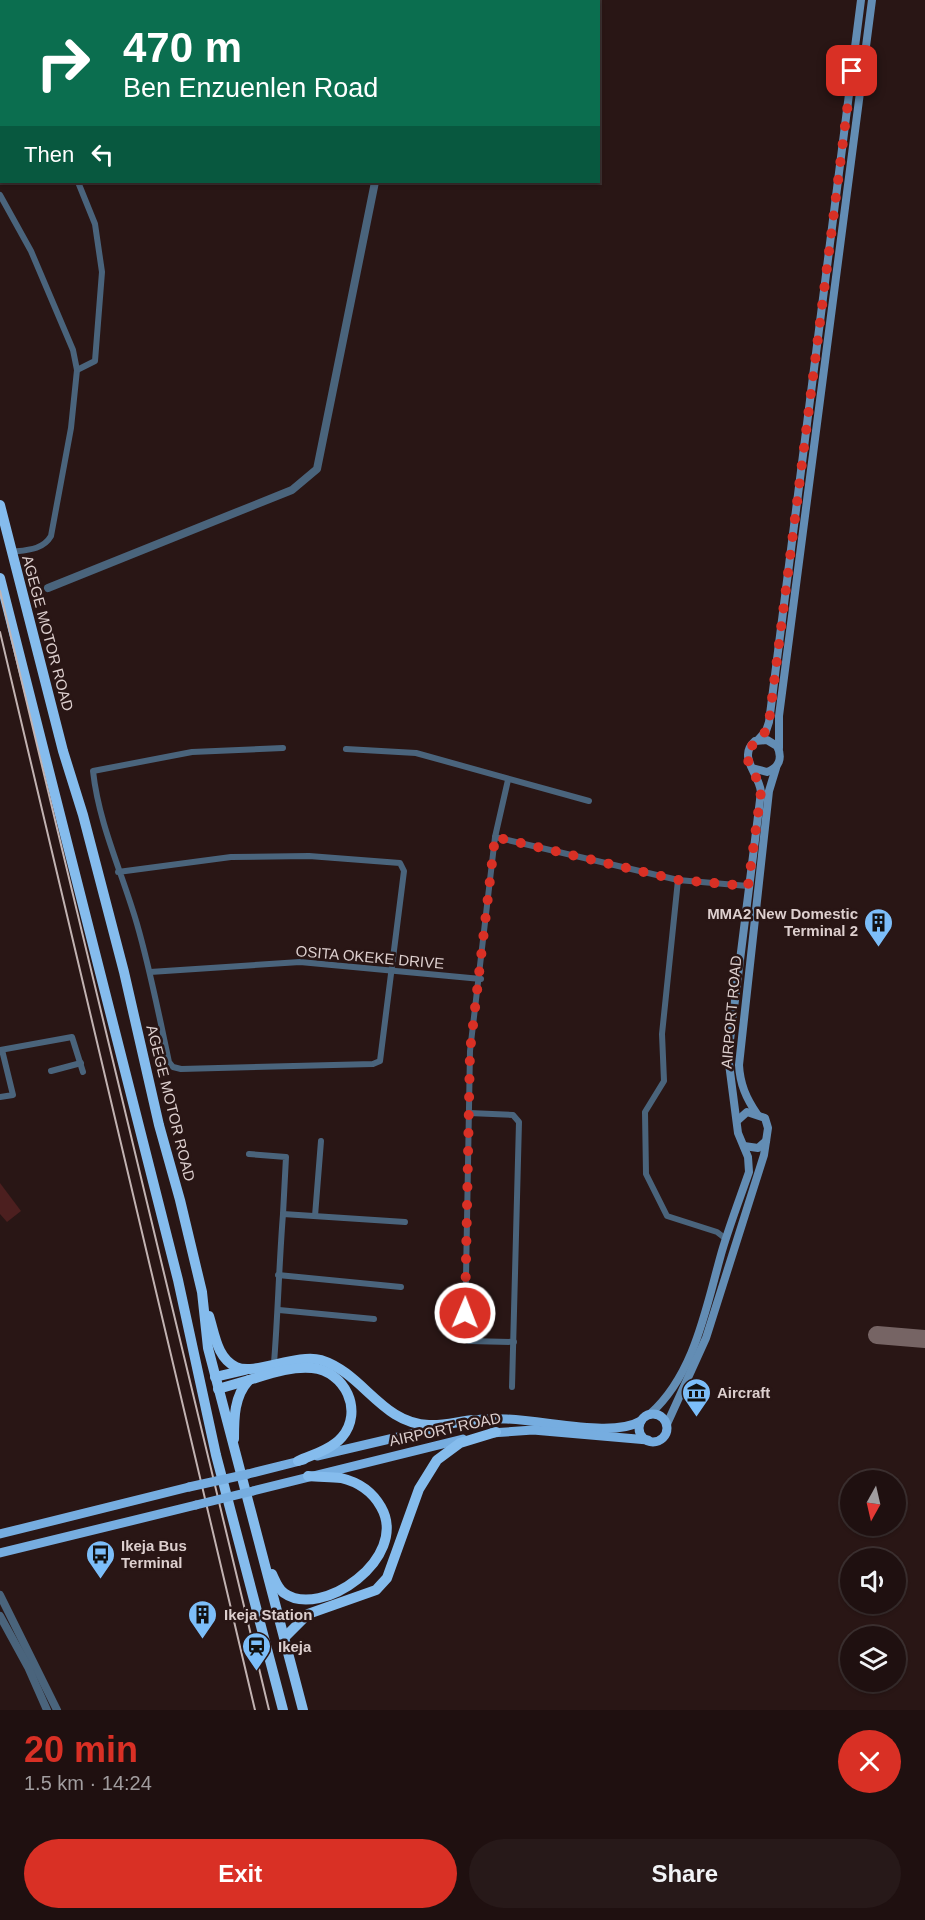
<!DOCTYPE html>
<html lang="en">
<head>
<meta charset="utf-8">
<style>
  body { margin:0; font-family:Arial,sans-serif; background:#271919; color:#f1f3f6; height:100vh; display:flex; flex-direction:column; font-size:22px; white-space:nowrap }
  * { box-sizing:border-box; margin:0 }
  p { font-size:20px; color:#a19d9f }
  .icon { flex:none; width:33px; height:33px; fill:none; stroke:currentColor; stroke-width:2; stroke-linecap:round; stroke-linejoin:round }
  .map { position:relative; height:1710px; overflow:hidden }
  .panel { display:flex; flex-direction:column; background:#1f1010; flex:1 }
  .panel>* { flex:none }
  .hud { position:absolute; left:0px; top:0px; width:600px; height:183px; box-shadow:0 2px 4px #0004,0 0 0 2px #3c3030; background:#0b6e4f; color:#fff; overflow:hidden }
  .needle { width:39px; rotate:188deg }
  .buttons { position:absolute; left:840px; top:1470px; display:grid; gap:12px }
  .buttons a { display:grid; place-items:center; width:66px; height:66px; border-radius:50%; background:#1f1010; box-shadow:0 2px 4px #0004,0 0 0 2px #3c3030; font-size:30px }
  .pin { position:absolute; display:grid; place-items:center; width:51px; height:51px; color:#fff; margin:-26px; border-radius:12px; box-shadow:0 3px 9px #0006 }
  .me { position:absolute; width:66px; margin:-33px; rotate:1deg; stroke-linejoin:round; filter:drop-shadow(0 0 4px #0008) }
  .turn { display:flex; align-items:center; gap:21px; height:126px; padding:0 24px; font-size:27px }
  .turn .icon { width:78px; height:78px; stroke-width:2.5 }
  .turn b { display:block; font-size:42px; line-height:51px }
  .then { display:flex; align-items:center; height:57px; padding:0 24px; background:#0003; gap:12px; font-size:22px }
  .round { display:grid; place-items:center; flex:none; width:63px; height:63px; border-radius:32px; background:#271919 }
  .head { display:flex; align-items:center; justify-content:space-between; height:102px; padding:0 24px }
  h1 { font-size:36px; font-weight:700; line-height:45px; color:#d93025 }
  .button { display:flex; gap:12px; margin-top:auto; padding:12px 24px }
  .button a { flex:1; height:69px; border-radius:36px; background:#d93025; color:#fff; font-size:24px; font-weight:700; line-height:69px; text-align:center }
  .button a+a { background:#271919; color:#f1f3f6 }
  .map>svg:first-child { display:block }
  .green { fill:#4c1f1f }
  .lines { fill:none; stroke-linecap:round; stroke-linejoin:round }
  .stream { stroke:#000919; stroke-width:2 }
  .taxiway { stroke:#766464; stroke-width:18 }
  .minor { stroke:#4a647c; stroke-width:6 }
  .tertiary { stroke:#4a647c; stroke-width:8 }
  .secondary { stroke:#638db4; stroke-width:8 }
  .primary { stroke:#76ade0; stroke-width:9 }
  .trunk { stroke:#85bced; stroke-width:10 }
  .rail { stroke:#c2b3b2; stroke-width:2 }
  .primary-bridge { stroke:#76ade0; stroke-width:9 }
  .route { stroke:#d93025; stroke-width:10; stroke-dasharray:0 18 }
  .labels { text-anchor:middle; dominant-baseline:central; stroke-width:5; stroke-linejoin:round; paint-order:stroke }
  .street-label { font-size:15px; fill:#ddcfce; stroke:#291615 }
  .poi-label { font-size:15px; font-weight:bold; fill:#ddcfce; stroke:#291615; text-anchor:start }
</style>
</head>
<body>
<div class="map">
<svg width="925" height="1710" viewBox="0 0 925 1710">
  <rect width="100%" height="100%" fill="#291615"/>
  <g class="green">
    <polygon points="292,0 404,0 292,1"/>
    <polygon points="0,1183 21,1211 7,1222 0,1214"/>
  </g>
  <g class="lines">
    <polyline class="stream" points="171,2 171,0"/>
    <polyline class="taxiway" points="877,1335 925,1339"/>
    <g class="minor">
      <polyline points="0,25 2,25"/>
      <polyline points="0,86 2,85"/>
      <path d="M0,195l31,56 42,99 4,20 -6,58 -20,108c-8,14 -24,14 -40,16"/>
      <polyline points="77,370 95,361 102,272 95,224 78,182"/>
      <polyline points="346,749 416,753 589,801"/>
      <polyline points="508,780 495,837 470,1051 465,1334 469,1341 514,1342"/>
      <polyline points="495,837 678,880 748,886"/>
      <path d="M118,872l113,-15 78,-1 91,7 4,8 -24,190 -7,3 -192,5 -8,-2 -4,-5c-10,-47 -19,-93 -32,-138 -15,-52 -38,-99 -44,-153l99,-19 91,-4"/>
      <polyline points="678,880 662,1034 664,1081 645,1112 646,1174 667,1216 717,1232 726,1239"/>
      <polyline points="150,972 300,962 481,979"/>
      <polyline points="0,1050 72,1037 83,1072"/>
      <polyline points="51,1071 81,1063"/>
      <polyline points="0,1097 13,1095 2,1050"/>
      <polyline points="469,1113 513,1115 519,1122 512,1387"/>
      <polyline points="249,1154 286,1157 283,1214"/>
      <polyline points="315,1216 321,1141"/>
      <polyline points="278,1275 401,1287"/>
      <polyline points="279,1310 374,1319"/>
      <path d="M274,1363c4,-50 5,-99 9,-149l122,8"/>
    </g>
    <g class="tertiary">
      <polyline points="410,2 410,0"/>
      <polyline points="48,588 292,490 317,469 375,182"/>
      <polyline points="0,1595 57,1710"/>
      <polyline points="0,1616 28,1667 47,1710"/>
    </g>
    <g class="secondary">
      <polyline points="758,740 766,731 769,722 861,0"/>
      <polyline points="779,748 779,716 872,0"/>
      <path d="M757,1114c-11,-16 -17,-30 -18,-49l30,-274 7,-23"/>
      <polyline points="744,1146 758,1148 766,1141"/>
      <path d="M650,1414c45,-40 56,-107 72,-163 8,-27 18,-53 27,-79l-1,-15 -10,-24 -10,-77 33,-264c-2,-19 -24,-35 -6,-51l12,-1 10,6c6,12 2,22 -10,26l-15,-4"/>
      <polyline points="667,1424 706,1338 764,1155 768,1128 765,1118 747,1112 738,1120"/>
    </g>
    <g class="primary">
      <circle cx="653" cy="1428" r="14"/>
      <path d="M469,1421c48,-11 136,21 172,0"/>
      <polyline points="491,1433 533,1430 648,1440"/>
      <polyline points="317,1456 441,1427"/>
      <polyline points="248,1474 304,1460"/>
      <polyline points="253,1491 463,1439"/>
      <polyline points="0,1534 189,1487"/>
      <polyline points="0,1553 196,1505"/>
    </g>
    <g class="trunk">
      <polyline points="0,505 63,751 83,815 124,972 159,1125 180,1200 202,1292 208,1348 303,1710"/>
      <polyline points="0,578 178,1280 216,1455 283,1710"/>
      <path d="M209,1316c6,19 8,42 27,51 18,9 61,-14 85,-7 42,13 61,64 108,65 15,1 31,-4 45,-5"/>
      <polyline points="215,1377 245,1370"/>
      <polyline points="218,1389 249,1380"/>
      <path d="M234,1439c0,-21 0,-43 15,-59 20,-6 42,-14 63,-12 33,3 52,43 30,69 -10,12 -30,18 -44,24"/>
      <path d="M272,1574c3,6 6,15 12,19 37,27 126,-35 97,-86 -9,-16 -23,-25 -40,-29 -11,-1 -22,-1 -33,-2"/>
      <polyline points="284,1638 308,1614 376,1590 387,1578 419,1489 437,1460 460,1443 496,1432"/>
    </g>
    <g class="rail">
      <polyline points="0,591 269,1710"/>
      <polyline points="0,632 255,1710"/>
    </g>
    <g class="primary-bridge">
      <polyline points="189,1487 248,1474"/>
      <polyline points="196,1505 253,1491"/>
    </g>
  </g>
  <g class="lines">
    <path class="route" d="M465,1313l5,-262 25,-214 183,43 70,6 13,-94c-2,-15 -15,-26 -14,-41l19,-20 3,-9 83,-651"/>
  </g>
  <defs>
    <symbol id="building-pin" viewBox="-11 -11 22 30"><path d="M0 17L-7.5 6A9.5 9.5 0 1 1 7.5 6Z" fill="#7cbef9" stroke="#291615"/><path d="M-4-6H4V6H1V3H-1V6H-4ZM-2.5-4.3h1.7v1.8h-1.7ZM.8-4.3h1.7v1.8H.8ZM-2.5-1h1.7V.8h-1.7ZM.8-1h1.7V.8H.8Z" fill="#111"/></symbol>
    <symbol id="museum-pin" viewBox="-11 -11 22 30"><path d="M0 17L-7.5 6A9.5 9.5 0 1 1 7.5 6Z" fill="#7cbef9" stroke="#291615"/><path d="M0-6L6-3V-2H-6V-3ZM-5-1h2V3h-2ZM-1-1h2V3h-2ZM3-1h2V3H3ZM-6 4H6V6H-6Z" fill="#111"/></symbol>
    <symbol id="bus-pin" viewBox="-11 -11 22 30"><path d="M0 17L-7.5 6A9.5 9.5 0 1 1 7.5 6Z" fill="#7cbef9" stroke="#291615"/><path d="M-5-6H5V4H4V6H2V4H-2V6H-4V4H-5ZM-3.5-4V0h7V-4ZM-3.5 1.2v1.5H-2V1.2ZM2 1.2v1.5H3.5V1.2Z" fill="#111"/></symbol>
    <symbol id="station-pin" viewBox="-11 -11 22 30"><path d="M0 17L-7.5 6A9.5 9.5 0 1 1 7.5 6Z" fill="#7cbef9" stroke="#291615"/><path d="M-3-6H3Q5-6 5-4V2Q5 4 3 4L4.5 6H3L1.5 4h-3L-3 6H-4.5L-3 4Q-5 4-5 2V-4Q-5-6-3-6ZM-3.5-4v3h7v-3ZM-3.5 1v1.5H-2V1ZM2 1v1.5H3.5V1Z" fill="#111"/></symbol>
  </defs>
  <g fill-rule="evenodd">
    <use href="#building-pin" x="862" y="906" width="33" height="45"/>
    <use href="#museum-pin" x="680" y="1376" width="33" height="45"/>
    <use href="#bus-pin" x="84" y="1538" width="33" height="45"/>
    <use href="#building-pin" x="186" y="1598" width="33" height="45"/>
    <use href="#station-pin" x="240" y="1630" width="33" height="45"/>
  </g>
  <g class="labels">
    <g class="street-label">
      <text transform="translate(48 633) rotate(75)">AGEGE MOTOR ROAD</text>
      <text transform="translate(370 957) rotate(5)">OSITA OKEKE DRIVE</text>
      <text transform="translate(731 1012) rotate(-85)">AIRPORT ROAD</text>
      <text transform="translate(171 1103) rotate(76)">AGEGE MOTOR ROAD</text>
      <text transform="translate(445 1429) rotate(-12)">AIRPORT ROAD</text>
    </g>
    <g class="poi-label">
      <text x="858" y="913" text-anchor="end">MMA2 New Domestic<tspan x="858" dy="17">Terminal 2</tspan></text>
      <text x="717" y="1392">Aircraft</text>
      <text x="121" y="1545">Ikeja Bus<tspan x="121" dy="17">Terminal</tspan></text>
      <text x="224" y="1614">Ikeja Station</text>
      <text x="278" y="1646">Ikeja</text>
    </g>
  </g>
</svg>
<div class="buttons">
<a><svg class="needle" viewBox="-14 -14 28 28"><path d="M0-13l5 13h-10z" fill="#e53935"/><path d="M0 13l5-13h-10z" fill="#a19d9f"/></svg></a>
<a><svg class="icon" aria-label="sound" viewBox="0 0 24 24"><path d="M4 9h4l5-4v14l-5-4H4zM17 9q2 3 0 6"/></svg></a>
<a><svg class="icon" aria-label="layers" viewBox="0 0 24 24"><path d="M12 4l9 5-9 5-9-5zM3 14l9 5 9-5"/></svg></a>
</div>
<div class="pin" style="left:852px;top:71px;background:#d93025"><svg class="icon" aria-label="arrive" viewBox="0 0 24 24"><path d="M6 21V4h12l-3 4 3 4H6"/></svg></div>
<svg class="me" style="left:465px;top:1313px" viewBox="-20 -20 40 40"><circle r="17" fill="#d93025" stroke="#fff" stroke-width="3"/><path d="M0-11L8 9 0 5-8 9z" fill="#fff"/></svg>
<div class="hud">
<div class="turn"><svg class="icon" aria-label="right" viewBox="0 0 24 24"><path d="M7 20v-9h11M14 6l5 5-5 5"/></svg><div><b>470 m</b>Ben Enzuenlen Road</div></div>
<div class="then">Then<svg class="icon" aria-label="left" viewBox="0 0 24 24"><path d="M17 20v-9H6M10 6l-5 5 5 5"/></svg></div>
</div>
</div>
<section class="panel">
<div class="head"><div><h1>20 min</h1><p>1.5 km · 14:24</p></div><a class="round" style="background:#d93025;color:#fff"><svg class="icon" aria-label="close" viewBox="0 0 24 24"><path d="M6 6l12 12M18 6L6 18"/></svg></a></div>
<div class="button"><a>Exit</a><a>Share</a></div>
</section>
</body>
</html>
